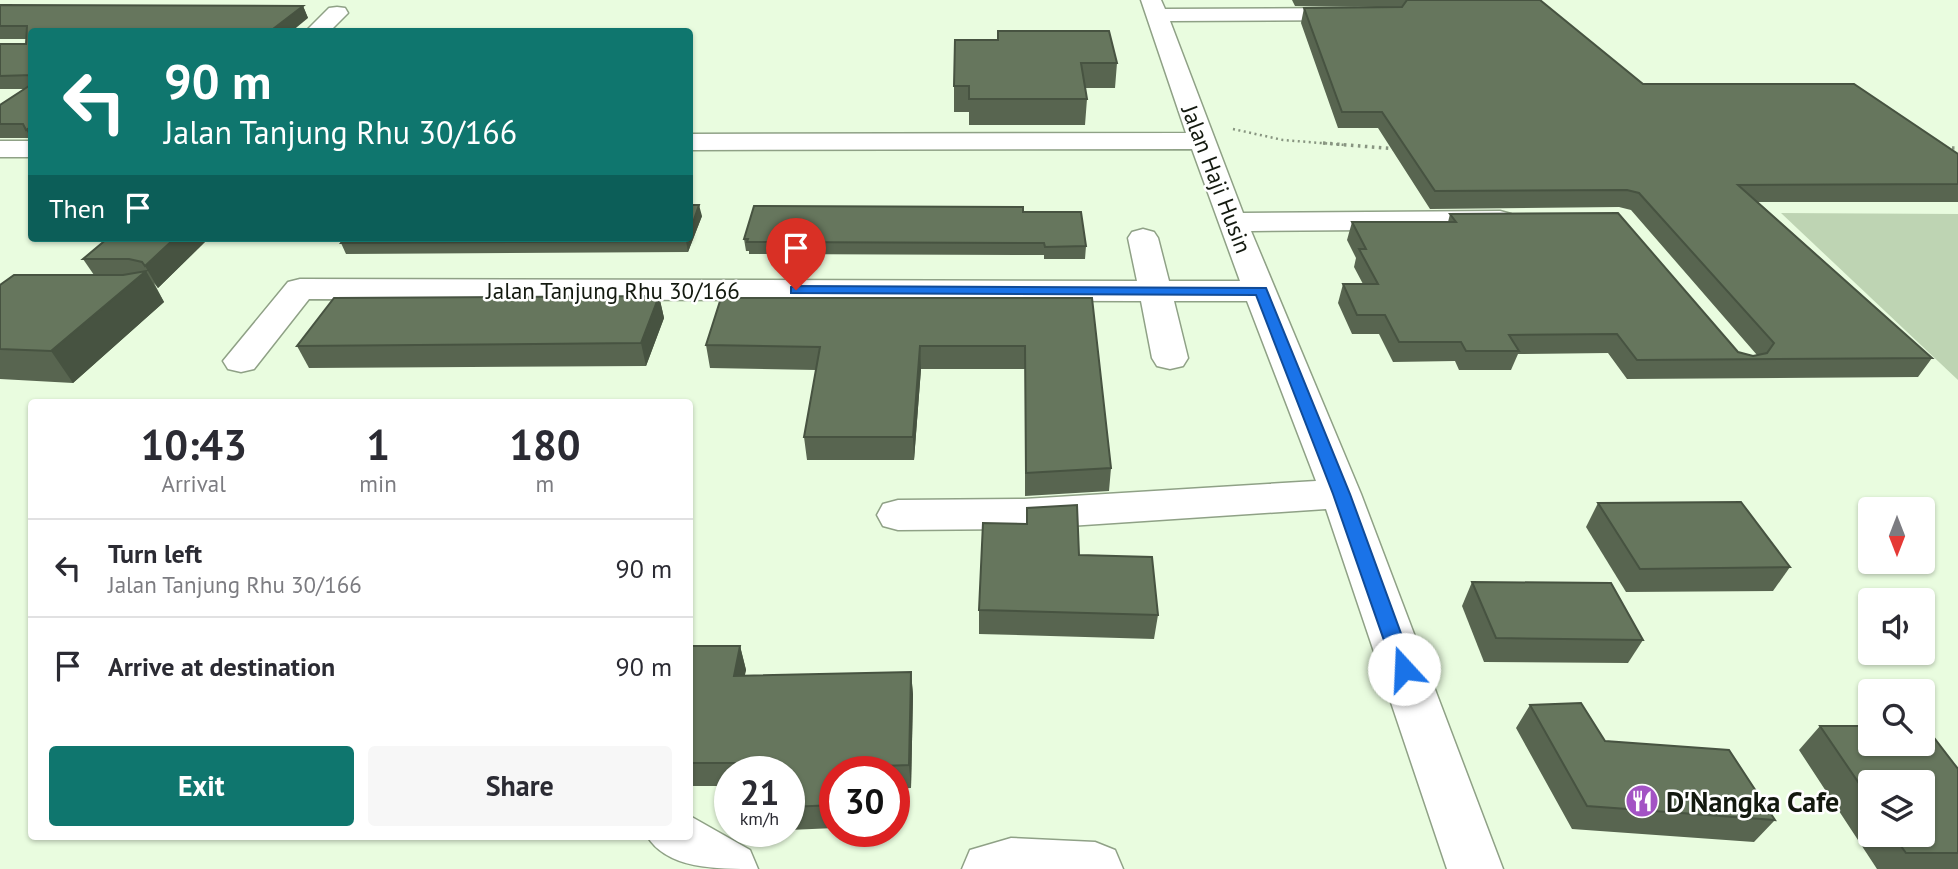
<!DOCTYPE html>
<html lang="en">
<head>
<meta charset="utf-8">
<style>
  body { margin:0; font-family:"PT Sans",sans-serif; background:#f7f7f7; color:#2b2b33; height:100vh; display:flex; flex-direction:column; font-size:26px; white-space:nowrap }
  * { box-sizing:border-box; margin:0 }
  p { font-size:23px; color:#7c7c81 }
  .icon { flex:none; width:38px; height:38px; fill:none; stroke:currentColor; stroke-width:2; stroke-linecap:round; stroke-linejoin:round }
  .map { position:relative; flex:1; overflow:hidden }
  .details { position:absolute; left:28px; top:399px; width:665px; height:441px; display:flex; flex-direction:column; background:#fff; border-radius:7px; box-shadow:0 2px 5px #0004 }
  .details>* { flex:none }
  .guide { position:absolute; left:28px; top:28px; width:665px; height:214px; border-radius:7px; box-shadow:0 2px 5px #0004; background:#0f766e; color:#fff; overflow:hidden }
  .needle { width:46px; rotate:180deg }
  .buttons { position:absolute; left:1858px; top:497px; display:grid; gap:14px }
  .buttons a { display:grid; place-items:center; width:77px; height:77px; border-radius:7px; background:#fff; box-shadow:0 2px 5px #0004; font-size:35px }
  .speed { position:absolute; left:714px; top:756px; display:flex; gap:14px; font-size:35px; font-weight:700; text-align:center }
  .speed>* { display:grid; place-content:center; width:91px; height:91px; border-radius:50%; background:#fff; box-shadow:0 2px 5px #0004; line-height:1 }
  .speed small { font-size:18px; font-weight:400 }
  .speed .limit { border:10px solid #d22; background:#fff; color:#111 }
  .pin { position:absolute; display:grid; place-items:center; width:60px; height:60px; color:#fff; margin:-72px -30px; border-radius:50% 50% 50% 0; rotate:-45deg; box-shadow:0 0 7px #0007 }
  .pin .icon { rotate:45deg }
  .me { position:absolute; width:77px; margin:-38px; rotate:340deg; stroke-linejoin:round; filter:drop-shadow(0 0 5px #0008) }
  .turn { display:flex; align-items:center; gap:24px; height:147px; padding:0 21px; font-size:32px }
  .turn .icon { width:91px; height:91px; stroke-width:2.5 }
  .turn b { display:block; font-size:49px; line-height:60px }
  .then { display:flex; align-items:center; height:66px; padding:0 21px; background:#0003; gap:14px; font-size:26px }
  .eta { display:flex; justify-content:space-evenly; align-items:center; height:119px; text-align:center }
  .eta b { font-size:42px; font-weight:700; line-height:49px }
  .button { display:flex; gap:14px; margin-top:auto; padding:14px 21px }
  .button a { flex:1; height:80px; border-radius:7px; background:#0f766e; color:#fff; font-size:28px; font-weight:700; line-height:80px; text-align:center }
  .button a+a { background:#f7f7f7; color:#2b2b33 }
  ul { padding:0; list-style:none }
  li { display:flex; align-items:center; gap:21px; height:98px; padding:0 21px; border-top:2px solid #e1e1e2 }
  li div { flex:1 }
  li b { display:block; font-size:26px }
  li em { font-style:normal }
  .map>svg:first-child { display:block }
  .green { fill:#bed4b3 }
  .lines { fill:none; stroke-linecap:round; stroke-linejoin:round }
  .minor-casing { stroke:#8fa186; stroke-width:3 }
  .path-far1 { stroke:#889581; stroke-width:2.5; stroke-dasharray:2 3.5; stroke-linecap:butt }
  .path { stroke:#889581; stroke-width:3.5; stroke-dasharray:2.5 4.5; stroke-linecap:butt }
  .minor { fill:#fff; fill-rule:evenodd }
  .wall { fill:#586550; fill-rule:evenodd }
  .shaded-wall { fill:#475341 }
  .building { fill:#66765d; stroke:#475341; stroke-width:2 }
  .route { fill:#1a73e8; stroke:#114b97; stroke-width:2 }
  .labels { text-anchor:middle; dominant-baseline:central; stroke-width:5; stroke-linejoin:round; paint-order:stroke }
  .street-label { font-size:23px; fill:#13190f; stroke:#fff }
  .near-poi-label { font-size:28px; font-weight:bold; fill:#13190f; stroke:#fff; text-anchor:start }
</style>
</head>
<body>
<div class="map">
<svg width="1958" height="869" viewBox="0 0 1958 869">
  <rect width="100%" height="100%" fill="#e9fcdf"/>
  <polygon class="green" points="1781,213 1958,214 1958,380"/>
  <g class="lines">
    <defs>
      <g id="minor">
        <polygon points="1141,0 1161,0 1165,9 1354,8 1362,9 1365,14 1362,19 1354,20 1170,21 1243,213 1500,211 1511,214 1515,220 1511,226 1500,229 1251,231 1361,494 1503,869 1447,869 1326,509 1024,529 898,530 883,526 877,515 883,504 898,500 1024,499 1316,481 1247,301 1174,301 1188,358 1183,366 1170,369 1157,366 1152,358 1141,301 309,299 254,369 241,372 228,369 223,361 288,282 300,279 1137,281 1128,238 1132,232 1143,229 1154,232 1158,238 1169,281 1240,281 1192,149 690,150 690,134 1186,133"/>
        <polygon points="337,7 345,8 348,13 329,32 305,32 329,8"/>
        <rect x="0" y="141" width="32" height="16"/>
        <path d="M690,816l60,34 8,19c-43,0 -91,0 -111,-33h43z"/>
        <polygon points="1011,838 1095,842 1115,850 1123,869 962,869 970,850"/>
      </g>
    </defs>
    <use href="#minor" class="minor-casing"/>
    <polyline class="path-far1" points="1233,129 1283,140 1346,145"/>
    <g class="path">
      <polyline points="1323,143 1397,149"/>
      <polyline points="1945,148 1958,148"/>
    </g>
    <use href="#minor" class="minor"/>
  </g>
  <g class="wall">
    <polygon points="1292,0 1540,0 1643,84 1958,154 1958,202 1758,202 1932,358 1918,377 1627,379 1608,353 1518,354 1511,370 1459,370 1455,361 1393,362 1379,334 1352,334 1338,303 1343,284 1363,284 1354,267 1356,258 1347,240 1352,222 1448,222 1450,214 1738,352 1753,356 1757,355 1631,210 1619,207 1430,209 1378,128 1338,128 1301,23 1304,8 1378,7 1295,6"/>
    <polygon points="0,5 303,6 308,18 32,32 32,139 31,138 0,138 0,105 24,89 0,89 0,44 26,44 26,39 0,39"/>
    <polygon points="955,40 1117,63 1115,88 1085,88 1087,99 1085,125 969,125 969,112 954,112 954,86"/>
    <polygon points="1023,212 1086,246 1085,259 1044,259 1044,255 749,254 749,251 746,251 744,239"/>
    <polygon points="702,216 688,252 346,254 341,243"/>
    <polygon points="209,238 158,288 154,283 164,302 73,383 0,379 0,285 94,275 83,259"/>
    <polygon points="659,296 664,318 646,366 309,368 297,346"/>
    <polygon points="1092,298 1111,468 1109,491 1025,496 1025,369 921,369 914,460 807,460 804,437 816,370 710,368 706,345"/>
    <polygon points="1598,503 1790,567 1773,591 1626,592 1586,527"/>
    <polygon points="1027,508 1079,555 1158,615 1154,639 979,634 979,610 1026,524"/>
    <polygon points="1472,582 1643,640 1628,663 1484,662 1462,606"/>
    <polygon points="690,646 740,646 746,670 744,676 911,672 913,695 911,788 894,789 894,772 835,772 835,828 789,830 789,772 730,772 730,786 690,786"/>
    <polygon points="1530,705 1605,741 1775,820 1754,842 1572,829 1516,728"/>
    <path d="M1820,726l138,43v100h-81l-78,-119zM1871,782l52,53h-52z"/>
  </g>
  <g class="shaded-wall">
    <polygon points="303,6 308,18 291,32 269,32"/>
    <polygon points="32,126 32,139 26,130"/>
    <polygon points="699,205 702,216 688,252 686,241 687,238 690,238 690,231"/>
    <polygon points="175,238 209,238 158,288 145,266"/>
    <polygon points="146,271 164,302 73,383 51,351"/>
    <polygon points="659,296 664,318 646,366 641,343"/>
    <polygon points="920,346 921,369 914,460 913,437"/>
    <polygon points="740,646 746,670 740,699 734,676"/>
    <polygon points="911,672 913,695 911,788 909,765"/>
  </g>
  <g class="building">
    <polygon points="1407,0 1540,0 1643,84 1854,84 1958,154 1958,184 1738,185 1932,358 1637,360 1617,334 1509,335 1519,351 1466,351 1461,342 1399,342 1385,315 1357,315 1343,284 1378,284 1359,249 1366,249 1352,222 1456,222 1450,214 1618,213 1738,352 1753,356 1767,353 1774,343 1639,193 1627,190 1435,191 1382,112 1342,112 1304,8 1402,7"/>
    <polygon points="0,5 303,6 269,32 32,32 32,75 0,76 0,44 26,44 27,26 0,26"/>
    <polygon points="998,31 1109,31 1117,63 1081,63 1087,99 969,99 969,86 954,86 955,40 998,40"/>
    <polygon points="32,84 32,126 26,130 23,124 0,124 0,105"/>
    <polygon points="690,205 699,205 690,231"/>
    <polygon points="754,206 1023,207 1023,212 1081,212 1086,246 1045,247 1044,243 747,242 748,239 744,239"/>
    <polygon points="108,238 175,238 145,266 142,262 129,259 83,259"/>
    <polygon points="345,238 687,238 686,241 341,243"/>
    <polygon points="146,271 51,351 0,349 0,285 14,275 123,275"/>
    <polygon points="659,296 641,343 297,346 334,298"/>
    <polygon points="721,298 1092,298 1111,468 1026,473 1025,346 920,346 913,437 804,437 820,347 706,345"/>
    <polygon points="1741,502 1790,567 1640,569 1598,503"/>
    <polygon points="1077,505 1079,555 1152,557 1158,615 979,610 983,523 1027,524 1027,508"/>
    <polygon points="1472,582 1611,583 1643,640 1496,638"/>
    <polygon points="690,646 740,646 734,676 911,672 909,765 857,767 857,772 835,772 835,805 789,807 789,772 783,772 783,769 743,769 744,763 690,763"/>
    <polygon points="1581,703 1605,741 1729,750 1775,820 1587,806 1530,705"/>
    <polygon points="1820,726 1871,726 1871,744 1923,744 1923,726 1925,726 1958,769 1958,853 1906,853 1893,835 1923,835 1923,782 1871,782 1871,801"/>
  </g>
  <polygon class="route" points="796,286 1266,288 1350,494 1414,669 1411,675 1404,677 1397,675 1394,669 1333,494 1256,295 791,293 791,287"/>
  <defs>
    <symbol id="restaurant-disc" viewBox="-11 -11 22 22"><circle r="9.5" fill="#a353c4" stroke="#fff"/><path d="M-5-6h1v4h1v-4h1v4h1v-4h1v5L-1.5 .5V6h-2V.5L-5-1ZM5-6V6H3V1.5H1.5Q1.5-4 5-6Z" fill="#fff"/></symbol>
  </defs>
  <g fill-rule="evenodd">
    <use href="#restaurant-disc" x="1623" y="782" width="38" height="38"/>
  </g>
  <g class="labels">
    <g class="street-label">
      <text transform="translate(1217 179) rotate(69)">Jalan Haji Husin</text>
      <text x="613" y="290">Jalan Tanjung Rhu 30/166</text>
    </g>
    <g class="near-poi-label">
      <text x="1666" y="801">D'Nangka Cafe</text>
    </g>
  </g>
</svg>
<div class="buttons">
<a><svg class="needle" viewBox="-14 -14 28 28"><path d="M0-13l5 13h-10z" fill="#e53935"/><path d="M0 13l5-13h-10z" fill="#7c7c81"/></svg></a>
<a><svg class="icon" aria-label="sound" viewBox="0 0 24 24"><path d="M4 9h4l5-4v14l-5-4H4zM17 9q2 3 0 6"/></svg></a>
<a><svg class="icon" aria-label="search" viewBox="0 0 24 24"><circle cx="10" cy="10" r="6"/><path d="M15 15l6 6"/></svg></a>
<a><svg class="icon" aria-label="layers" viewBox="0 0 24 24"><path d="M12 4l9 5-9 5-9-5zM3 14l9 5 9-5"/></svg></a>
</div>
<div class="speed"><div>21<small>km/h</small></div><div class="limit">30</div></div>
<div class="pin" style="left:796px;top:290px;background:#d93025"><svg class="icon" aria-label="arrive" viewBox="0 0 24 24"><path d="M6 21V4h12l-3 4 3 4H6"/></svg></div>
<svg class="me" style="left:1404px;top:669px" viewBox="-20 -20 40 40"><circle r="19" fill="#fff"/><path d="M0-13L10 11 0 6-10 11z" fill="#1a73e8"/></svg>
<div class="guide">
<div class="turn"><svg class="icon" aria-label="left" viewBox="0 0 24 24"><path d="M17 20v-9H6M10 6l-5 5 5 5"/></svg><div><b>90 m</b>Jalan Tanjung Rhu 30/166</div></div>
<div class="then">Then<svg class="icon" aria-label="arrive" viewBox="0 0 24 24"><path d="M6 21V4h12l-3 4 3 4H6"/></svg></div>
</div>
<section class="details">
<div class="eta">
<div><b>10:43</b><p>Arrival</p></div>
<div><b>1</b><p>min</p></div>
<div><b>180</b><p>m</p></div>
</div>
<ul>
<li><svg class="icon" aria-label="left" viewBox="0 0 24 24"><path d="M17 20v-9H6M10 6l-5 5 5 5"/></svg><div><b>Turn left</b><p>Jalan Tanjung Rhu 30/166</p></div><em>90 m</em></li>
<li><svg class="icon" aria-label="arrive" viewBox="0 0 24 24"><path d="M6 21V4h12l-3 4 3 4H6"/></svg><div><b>Arrive at destination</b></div><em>90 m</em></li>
</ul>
<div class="button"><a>Exit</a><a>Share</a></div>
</section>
</div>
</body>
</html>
